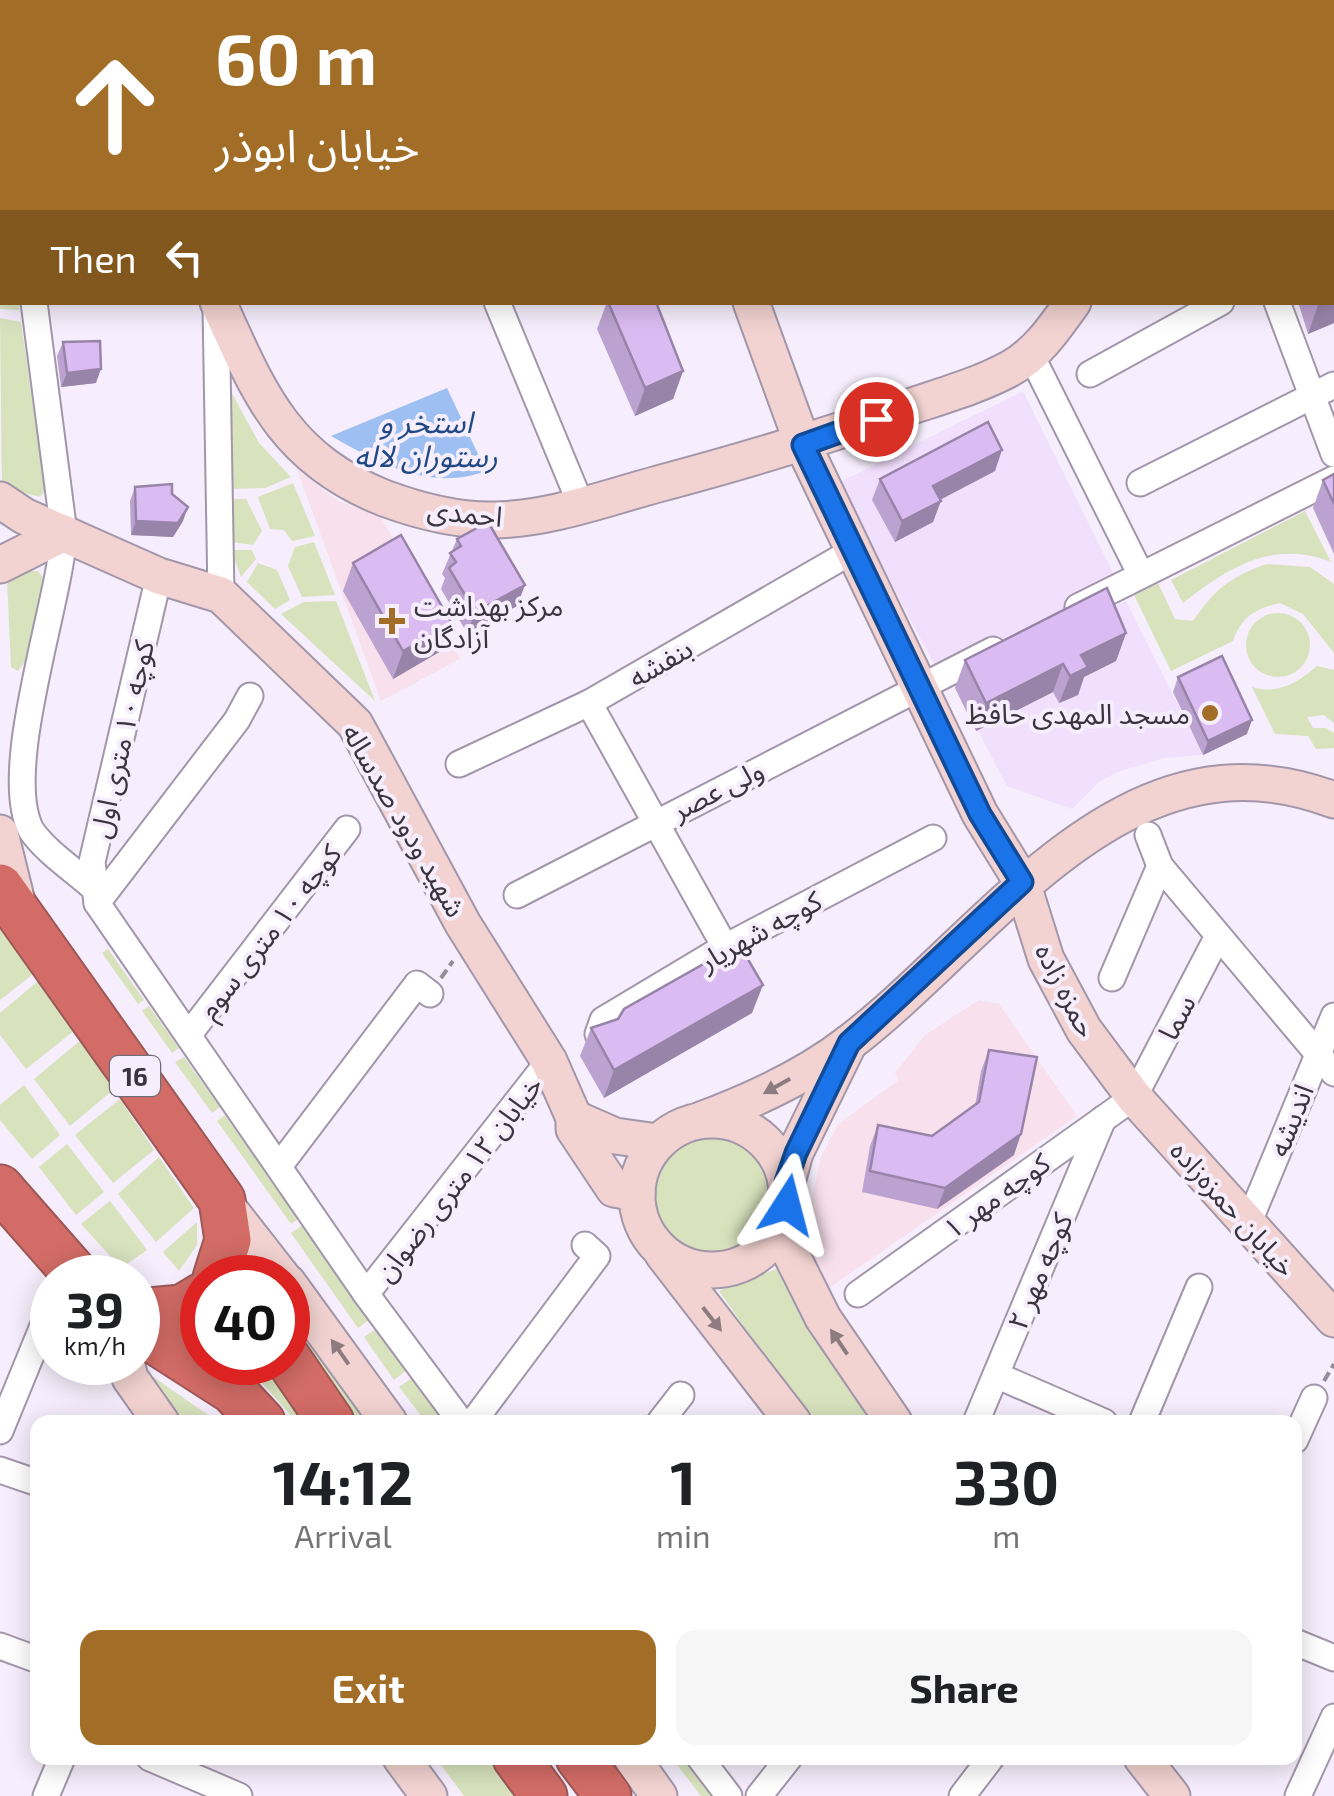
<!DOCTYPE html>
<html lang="en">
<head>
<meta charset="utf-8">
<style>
  body { margin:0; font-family:"Exo 2","Noto Sans Arabic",sans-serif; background:#f6f6f6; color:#202124; height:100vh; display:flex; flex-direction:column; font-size:38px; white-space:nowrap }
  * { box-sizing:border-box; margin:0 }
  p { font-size:32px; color:#757577 }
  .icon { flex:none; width:55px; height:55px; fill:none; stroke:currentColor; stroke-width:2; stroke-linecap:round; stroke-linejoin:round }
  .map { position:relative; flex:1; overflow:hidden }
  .panel { position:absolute; left:30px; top:1415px; width:1272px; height:350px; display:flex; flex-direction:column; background:#fff; border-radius:20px; box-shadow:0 5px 25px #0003 }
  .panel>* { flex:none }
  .hud { position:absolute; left:0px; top:0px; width:1335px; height:305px; box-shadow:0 5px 25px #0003; background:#a26d26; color:#fff; overflow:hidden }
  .speed { position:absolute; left:30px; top:1255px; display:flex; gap:20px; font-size:50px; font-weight:700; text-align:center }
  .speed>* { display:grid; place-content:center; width:130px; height:130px; border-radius:50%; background:#fff; box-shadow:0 5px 25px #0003; line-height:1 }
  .speed small { font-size:25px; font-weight:400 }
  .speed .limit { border:15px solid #d22; background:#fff; color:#111 }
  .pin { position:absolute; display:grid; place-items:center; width:85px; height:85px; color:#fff; margin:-42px; border:5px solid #fff; border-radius:50%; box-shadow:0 2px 10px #0007 }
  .me { position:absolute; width:110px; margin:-55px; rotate:9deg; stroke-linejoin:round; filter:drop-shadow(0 0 8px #0008) }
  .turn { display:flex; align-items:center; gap:35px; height:210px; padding:0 50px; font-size:45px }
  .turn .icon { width:130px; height:130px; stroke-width:2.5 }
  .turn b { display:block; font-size:70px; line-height:85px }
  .then { display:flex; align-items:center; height:95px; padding:0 50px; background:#0003; gap:20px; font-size:38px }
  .eta { display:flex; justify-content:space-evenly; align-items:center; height:170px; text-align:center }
  .eta b { font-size:60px; font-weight:700; line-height:70px }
  .action { display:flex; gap:20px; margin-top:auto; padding:20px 50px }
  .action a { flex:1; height:115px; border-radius:20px; background:#a26d26; color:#fff; font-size:40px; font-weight:700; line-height:115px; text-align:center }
  .action a+a { background:#f6f6f6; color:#202124 }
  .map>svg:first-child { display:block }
  .built { fill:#f0dffd }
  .medical { fill:#f8e0ec }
  .green { fill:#d8e2bd }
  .water { fill:#9ebff2 }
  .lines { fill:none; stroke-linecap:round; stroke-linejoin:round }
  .street-casing { stroke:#a296ab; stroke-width:29 }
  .secondary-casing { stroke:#a296ab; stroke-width:39 }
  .highway-casing { stroke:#9d5858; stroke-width:49 }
  .path { stroke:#948d99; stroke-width:4; stroke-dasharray:10 5; stroke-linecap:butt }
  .street { stroke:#fff; stroke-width:25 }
  .secondary { stroke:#f2d3d1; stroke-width:35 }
  .highway { stroke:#d36c66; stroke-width:45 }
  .wall { fill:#bca2d0 }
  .shaded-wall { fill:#9984a9 }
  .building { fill:#dbbcf2; stroke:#9984a9; stroke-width:2.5 }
  .oneway { fill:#8c7c80 }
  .route-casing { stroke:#114b97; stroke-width:25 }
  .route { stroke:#1a73e8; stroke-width:18 }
  .poi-dot { fill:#a26d26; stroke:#f6eefc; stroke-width:4 }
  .labels { text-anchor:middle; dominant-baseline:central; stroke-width:8; stroke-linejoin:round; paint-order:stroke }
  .shield { fill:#f6eefc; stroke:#726c76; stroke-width:2.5 }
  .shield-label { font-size:25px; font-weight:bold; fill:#39343d }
  .street-label { font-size:28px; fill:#39343d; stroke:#f6eefc }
  .poi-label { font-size:28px; fill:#39343d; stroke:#f6eefc; text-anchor:start }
  .water-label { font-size:30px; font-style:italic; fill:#204885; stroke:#f6eefc }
</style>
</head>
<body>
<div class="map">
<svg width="1334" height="1796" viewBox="0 0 1334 1796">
  <rect width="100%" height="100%" fill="#f6eefc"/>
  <g class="built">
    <polygon points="1023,391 1118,583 937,670 838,483"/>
    <polygon points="1126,601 1203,755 1164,758 1117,772 1099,782 1072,809 1007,786 954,685"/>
  </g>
  <g class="medical">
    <polygon points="297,469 339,502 379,514 460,659 381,701"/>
    <polygon points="979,1000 999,1004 1077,1116 822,1293 814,1263 812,1198 821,1157 838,1124 899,1080 895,1073 925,1035"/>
  </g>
  <g class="green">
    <polygon points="0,99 2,302 20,303 19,310 0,309"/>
    <polygon points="0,318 21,322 45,491 40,497 2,487"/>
    <polygon points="229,388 259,443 291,477 265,488 226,489"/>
    <polygon points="293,483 315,536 292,541 284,530 270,529 258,497"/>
    <polygon points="228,499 246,499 262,531 253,545 231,542"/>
    <path d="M1305,511l26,51c-58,-23 -103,6 -148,41l-12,-23z"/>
    <polygon points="314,542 335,595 302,597 288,566 295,547"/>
    <polygon points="231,550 252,550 256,559 241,577"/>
    <polygon points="258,563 277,570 290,600 275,609 247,582"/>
    <path d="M1267,564l43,3 24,17v69l-31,-39 -23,-11c-25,6 -38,13 -47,38l-62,30 -37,-76 24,-12 17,36 18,2c21,-31 38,-45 74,-57z"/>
    <polygon points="12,571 38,571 46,582 26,660 18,671 11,667 7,579"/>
    <polygon points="336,601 375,701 281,614 304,602"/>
    <circle cx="1278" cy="645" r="32"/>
    <path d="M1317,666l17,4v53l-10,-8 -17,2 6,11h13l8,5v15l-18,1 -8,-13 -33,-2 -23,-47c26,8 45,-4 65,-21z"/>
    <polygon points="0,919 37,971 0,1000"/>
    <polygon points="108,949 144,1000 138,1004 102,953"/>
    <polygon points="43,977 75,1030 26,1069 0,1035 0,1013"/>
    <polygon points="149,1006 179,1048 172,1053 142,1011"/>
    <polygon points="81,1040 113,1090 70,1126 34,1079"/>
    <polygon points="184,1057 220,1107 212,1113 175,1062"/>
    <polygon points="24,1085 60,1135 32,1159 0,1120 0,1105"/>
    <polygon points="120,1099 154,1150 113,1183 75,1135"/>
    <polygon points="225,1115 298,1219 291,1224 217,1121"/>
    <circle cx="712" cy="1195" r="61"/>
    <polygon points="67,1144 104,1192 76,1215 39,1167"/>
    <polygon points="159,1157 194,1208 156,1242 118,1194"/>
    <polygon points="110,1201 147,1250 121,1268 81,1224"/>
    <polygon points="197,1222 197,1245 179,1271 163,1252"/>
    <polygon points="303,1225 373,1317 358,1328 291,1233"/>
    <polygon points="784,1266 799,1311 872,1422 811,1422 719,1291"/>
    <polygon points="288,1313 307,1331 376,1422 355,1422 319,1384 288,1322"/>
    <polygon points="377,1328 408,1369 394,1380 364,1337"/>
    <polygon points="244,1363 271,1363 312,1422 297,1422"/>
    <polygon points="145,1371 218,1422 184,1422"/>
    <polygon points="412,1378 446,1422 426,1422 399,1387"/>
    <polygon points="436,1758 503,1758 531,1796 464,1796"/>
    <polygon points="672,1758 691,1758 719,1796 701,1796"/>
  </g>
  <path class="water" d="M447,388l39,83c-56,21 -107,-8 -155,-35z"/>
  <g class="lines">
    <defs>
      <g id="street">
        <polyline points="2,0 2,18"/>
        <polyline points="389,0 390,2"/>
        <polyline points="834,0 835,2"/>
        <polyline points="332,2 336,0"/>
        <polyline points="518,2 522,0"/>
        <polyline points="903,2 907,0"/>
        <polyline points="1183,2 1188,0"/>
        <path d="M34,302l30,231c-4,70 -64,237 -33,297 14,21 44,41 63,58"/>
        <polyline points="497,302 581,505"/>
        <polyline points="1277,302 1334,454"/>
        <polyline points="216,307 221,595"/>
        <polyline points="1031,355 1141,575"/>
        <polyline points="1090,374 1221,302"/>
        <polyline points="1140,483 1334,385"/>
        <polyline points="159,576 92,862 97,903 366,1294 461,1422"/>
        <polyline points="1078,607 1334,479"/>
        <polyline points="589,703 725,947"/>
        <polyline points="459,764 589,703 856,549"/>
        <polyline points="1148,835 1160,866 1334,1073"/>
        <polyline points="517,895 993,650"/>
        <polyline points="97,903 237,720 250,696"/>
        <polyline points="1112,978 1160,866"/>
        <polyline points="190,1033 347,829"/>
        <polyline points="598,1034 603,1020 725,947 933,838"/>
        <polyline points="280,1165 417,984 430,994"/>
        <polyline points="1248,1224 1334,1016"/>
        <polyline points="366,1294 549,1061"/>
        <polyline points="858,1294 1134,1097 1218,936"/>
        <polyline points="996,1375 1104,1422"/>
        <polyline points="473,1422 597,1256 585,1245"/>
        <polyline points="660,1422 681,1395"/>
        <polyline points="976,1422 1103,1119"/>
        <polyline points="1142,1422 1199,1287"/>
        <polyline points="0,1431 52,1304"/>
        <polyline points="1295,1440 1314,1398"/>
        <polyline points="0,1470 38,1483"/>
        <polyline points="1295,1642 1334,1658"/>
        <polyline points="0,1646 38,1660"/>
        <polyline points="150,1758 239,1796"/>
        <polyline points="700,1758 729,1796"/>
        <polyline points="46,1796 62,1758"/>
        <polyline points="759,1796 789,1758"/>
        <polyline points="962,1796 991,1758"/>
        <polyline points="1298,1796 1334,1717"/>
      </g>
      <g id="secondary">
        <polyline points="192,0 192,2"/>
        <polyline points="643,0 644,2"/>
        <polyline points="1032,0 1033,2"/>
        <polyline points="1261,0 1261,2"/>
        <polyline points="1317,0 1317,2"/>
        <polyline points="1332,52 1334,56"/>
        <path d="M218,302c41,91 66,156 166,196 35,13 74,23 111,22 55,-1 111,-22 163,-36 86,-23 170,-48 254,-78 33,-11 68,-21 99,-38 27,-15 44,-41 62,-66"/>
        <polyline points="751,302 803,445 980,814 1022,882 1046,959 1084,1030 1134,1097 1334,1319"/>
        <polyline points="0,500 24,516 159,576 221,595 355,724 463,924 549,1061 574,1118 574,1129 614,1189 637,1193"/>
        <polyline points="0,565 64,533"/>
        <polyline points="0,833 19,910"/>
        <polyline points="574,1118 615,1136 658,1142"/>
        <path d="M701,1120c51,-19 104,-43 148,-77 143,-109 275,-323 485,-243"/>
        <circle cx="712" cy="1195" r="75"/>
        <polyline points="787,1182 795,1153 849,1043"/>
        <polyline points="222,1200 283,1278"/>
        <polyline points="780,1232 823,1318 894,1422"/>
        <polyline points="663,1254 793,1422"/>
        <polyline points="288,1283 389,1422"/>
        <polyline points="126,1362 130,1378 161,1422"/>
        <polyline points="401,1758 429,1796"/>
        <polyline points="632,1758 659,1796"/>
        <polyline points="1142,1758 1172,1796"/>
      </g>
      <g id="highway">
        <polyline points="0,887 222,1200 228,1240 216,1278"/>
        <polyline points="0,1188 79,1278"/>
        <polyline points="138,1312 182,1308 202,1296"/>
        <polyline points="138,1330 233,1391 262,1422"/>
        <polyline points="288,1359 331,1422"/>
        <polyline points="516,1758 544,1796"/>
        <polyline points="579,1758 608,1796"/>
      </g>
    </defs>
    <use href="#street" class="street-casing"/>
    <use href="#secondary" class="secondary-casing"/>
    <use href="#highway" class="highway-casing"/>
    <g class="path">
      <polyline points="441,978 453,961"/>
      <polyline points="1324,1381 1334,1364"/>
    </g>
    <use href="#street" class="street"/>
    <use href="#secondary" class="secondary"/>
    <use href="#highway" class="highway"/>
  </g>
  <g class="wall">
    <polygon points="1334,187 1334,323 1308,334 1298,302 1332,302 1332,188"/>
    <polygon points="607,302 656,302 683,371 673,399 635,416 597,329"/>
    <polygon points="63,342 96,383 61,387 57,356"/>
    <polygon points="995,471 940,500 933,522 895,542 872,500 880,479"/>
    <polygon points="1334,474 1334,554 1313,508 1323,480"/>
    <polygon points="135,487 172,494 183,521 173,537 131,535 130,501"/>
    <polygon points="457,539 517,606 467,633 441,589 445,578 442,574"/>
    <polygon points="353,563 452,624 441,651 393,679 343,591"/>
    <polygon points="1126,633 1116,661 1084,677 1078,695 1059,703 1053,692 976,731 955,688 965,660"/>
    <polygon points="1178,677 1247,734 1203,755 1173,692"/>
    <polygon points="752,1013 604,1098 580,1056 591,1028"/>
    <polygon points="989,1050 1014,1155 937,1209 862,1192 870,1146 878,1125 932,1136 975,1106 981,1071"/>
  </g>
  <g class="shaded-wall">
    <polygon points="1332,271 1334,271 1334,323 1308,334 1319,302 1332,302"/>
    <polygon points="101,369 96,383 61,387 67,373"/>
    <polygon points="683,371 673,399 635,416 645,388"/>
    <polygon points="1002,450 995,471 926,507 933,486"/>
    <polygon points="941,501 933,522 895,542 902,521"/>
    <polygon points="188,507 183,521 173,537 131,535 136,521"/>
    <polygon points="525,585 517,606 467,633 475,612"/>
    <polygon points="452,624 441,651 393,679 403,651"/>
    <polygon points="1126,633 1116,661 1084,677 1078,695 1059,703 1070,676 1081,655"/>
    <polygon points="1063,664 1053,692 976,731 986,703"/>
    <polygon points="1252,720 1247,734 1203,755 1208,741"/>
    <polygon points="763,985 752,1013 604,1098 614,1070"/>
    <polygon points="1021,1134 1014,1155 937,1209 945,1188"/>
  </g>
  <g class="building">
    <rect x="35" y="0" width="68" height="2"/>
    <rect x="1332" y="212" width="2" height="59"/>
    <polygon points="608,302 656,302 683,371 645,388"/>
    <polygon points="100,341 101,369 67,373 63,342"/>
    <polygon points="988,422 1002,450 933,486 941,501 902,521 880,479"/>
    <polygon points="1334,474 1334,504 1323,480"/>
    <polygon points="172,484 172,494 188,507 178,523 136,521 135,487"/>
    <polygon points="488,522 525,585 475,612 449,568 456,562 450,553 461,546 457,539"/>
    <polygon points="401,535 452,624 403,651 353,563"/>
    <polygon points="1107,588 1126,633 1081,655 1088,667 1070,676 1063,664 986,703 965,660"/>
    <polygon points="1222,656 1252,720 1208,741 1178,677"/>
    <polygon points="739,944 763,985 614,1070 591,1028 618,1019 624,1009"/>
    <polygon points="989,1050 1037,1057 1021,1134 945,1188 870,1171 878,1125 932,1136 979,1102"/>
  </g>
  <defs><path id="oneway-solid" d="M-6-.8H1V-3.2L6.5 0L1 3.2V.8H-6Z" transform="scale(2.5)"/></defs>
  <g class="oneway">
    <use href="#oneway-solid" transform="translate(777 1086) rotate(151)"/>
    <use href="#oneway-solid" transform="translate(712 1319) rotate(52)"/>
    <use href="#oneway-solid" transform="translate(839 1342) rotate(-124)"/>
    <use href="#oneway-solid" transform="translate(340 1352) rotate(-125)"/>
  </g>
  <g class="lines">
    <defs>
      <polyline id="route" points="787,1205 786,1182 796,1153 849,1043 1022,882 980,814 803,445 876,419"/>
    </defs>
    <use href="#route" class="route-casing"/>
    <use href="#route" class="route"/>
  </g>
  <g class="poi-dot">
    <path d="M387 606h10v10h10v10h-10v10h-10v-10h-10v-10h10z"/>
    <circle cx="1210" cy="713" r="10"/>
  </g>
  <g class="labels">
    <rect class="shield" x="110" y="1056" width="50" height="40" rx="8"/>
    <g class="shield-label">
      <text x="135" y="1076">16</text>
    </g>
    <g class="street-label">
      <text transform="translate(465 512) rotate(6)">احمدی</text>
      <text transform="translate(660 662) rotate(-30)">بنفشه</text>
      <text transform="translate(121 739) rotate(-77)">کوچه ۱۰ متری اول</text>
      <text transform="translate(717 789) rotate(-27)">ولی عصر</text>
      <text transform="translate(405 820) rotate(60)">شهید ودود صدساله</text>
      <text transform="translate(760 930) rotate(-29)">کوچه شهریار</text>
      <text transform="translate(269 931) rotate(-52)">کوچه ۱۰ متری سوم</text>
      <text transform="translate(1067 990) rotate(63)">حمزه زاده</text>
      <text transform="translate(1176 1017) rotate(-62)">سما</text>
      <text transform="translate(1290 1120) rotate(-68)">اندیشه</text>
      <text transform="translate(458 1178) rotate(-52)">خیابان ۱۲ متری رضوان</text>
      <text transform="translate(996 1195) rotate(-36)">کوچه مهر ۱</text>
      <text transform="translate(1234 1208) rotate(48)">خیابان حمزه‌زاده</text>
      <text transform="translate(1039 1271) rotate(-67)">کوچه مهر ۲</text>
    </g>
    <g class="poi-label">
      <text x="414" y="605">مرکز بهداشت<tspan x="414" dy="32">آزادگان</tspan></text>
      <text x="1190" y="713" text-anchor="end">مسجد المهدی حافظ</text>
    </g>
    <g class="water-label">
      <text x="426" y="421">استخر و<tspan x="426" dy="34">رستوران لاله</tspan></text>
    </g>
  </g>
</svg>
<div class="speed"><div>39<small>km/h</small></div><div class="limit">40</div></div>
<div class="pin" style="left:876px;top:419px;background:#d93025"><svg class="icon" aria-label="arrive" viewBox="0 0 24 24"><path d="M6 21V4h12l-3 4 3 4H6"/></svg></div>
<svg class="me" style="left:787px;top:1205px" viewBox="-20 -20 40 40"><path d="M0-17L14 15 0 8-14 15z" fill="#1a73e8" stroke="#fff" stroke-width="4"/></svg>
<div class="hud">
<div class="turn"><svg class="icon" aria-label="ahead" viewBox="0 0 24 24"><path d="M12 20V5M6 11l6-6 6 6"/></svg><div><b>60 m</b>خیابان ابوذر</div></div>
<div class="then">Then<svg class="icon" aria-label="left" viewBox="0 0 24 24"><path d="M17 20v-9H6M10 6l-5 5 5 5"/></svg></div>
</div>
<section class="panel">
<div class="eta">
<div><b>14:12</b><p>Arrival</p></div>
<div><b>1</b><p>min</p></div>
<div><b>330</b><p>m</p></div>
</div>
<div class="action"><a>Exit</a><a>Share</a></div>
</section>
</div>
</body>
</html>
